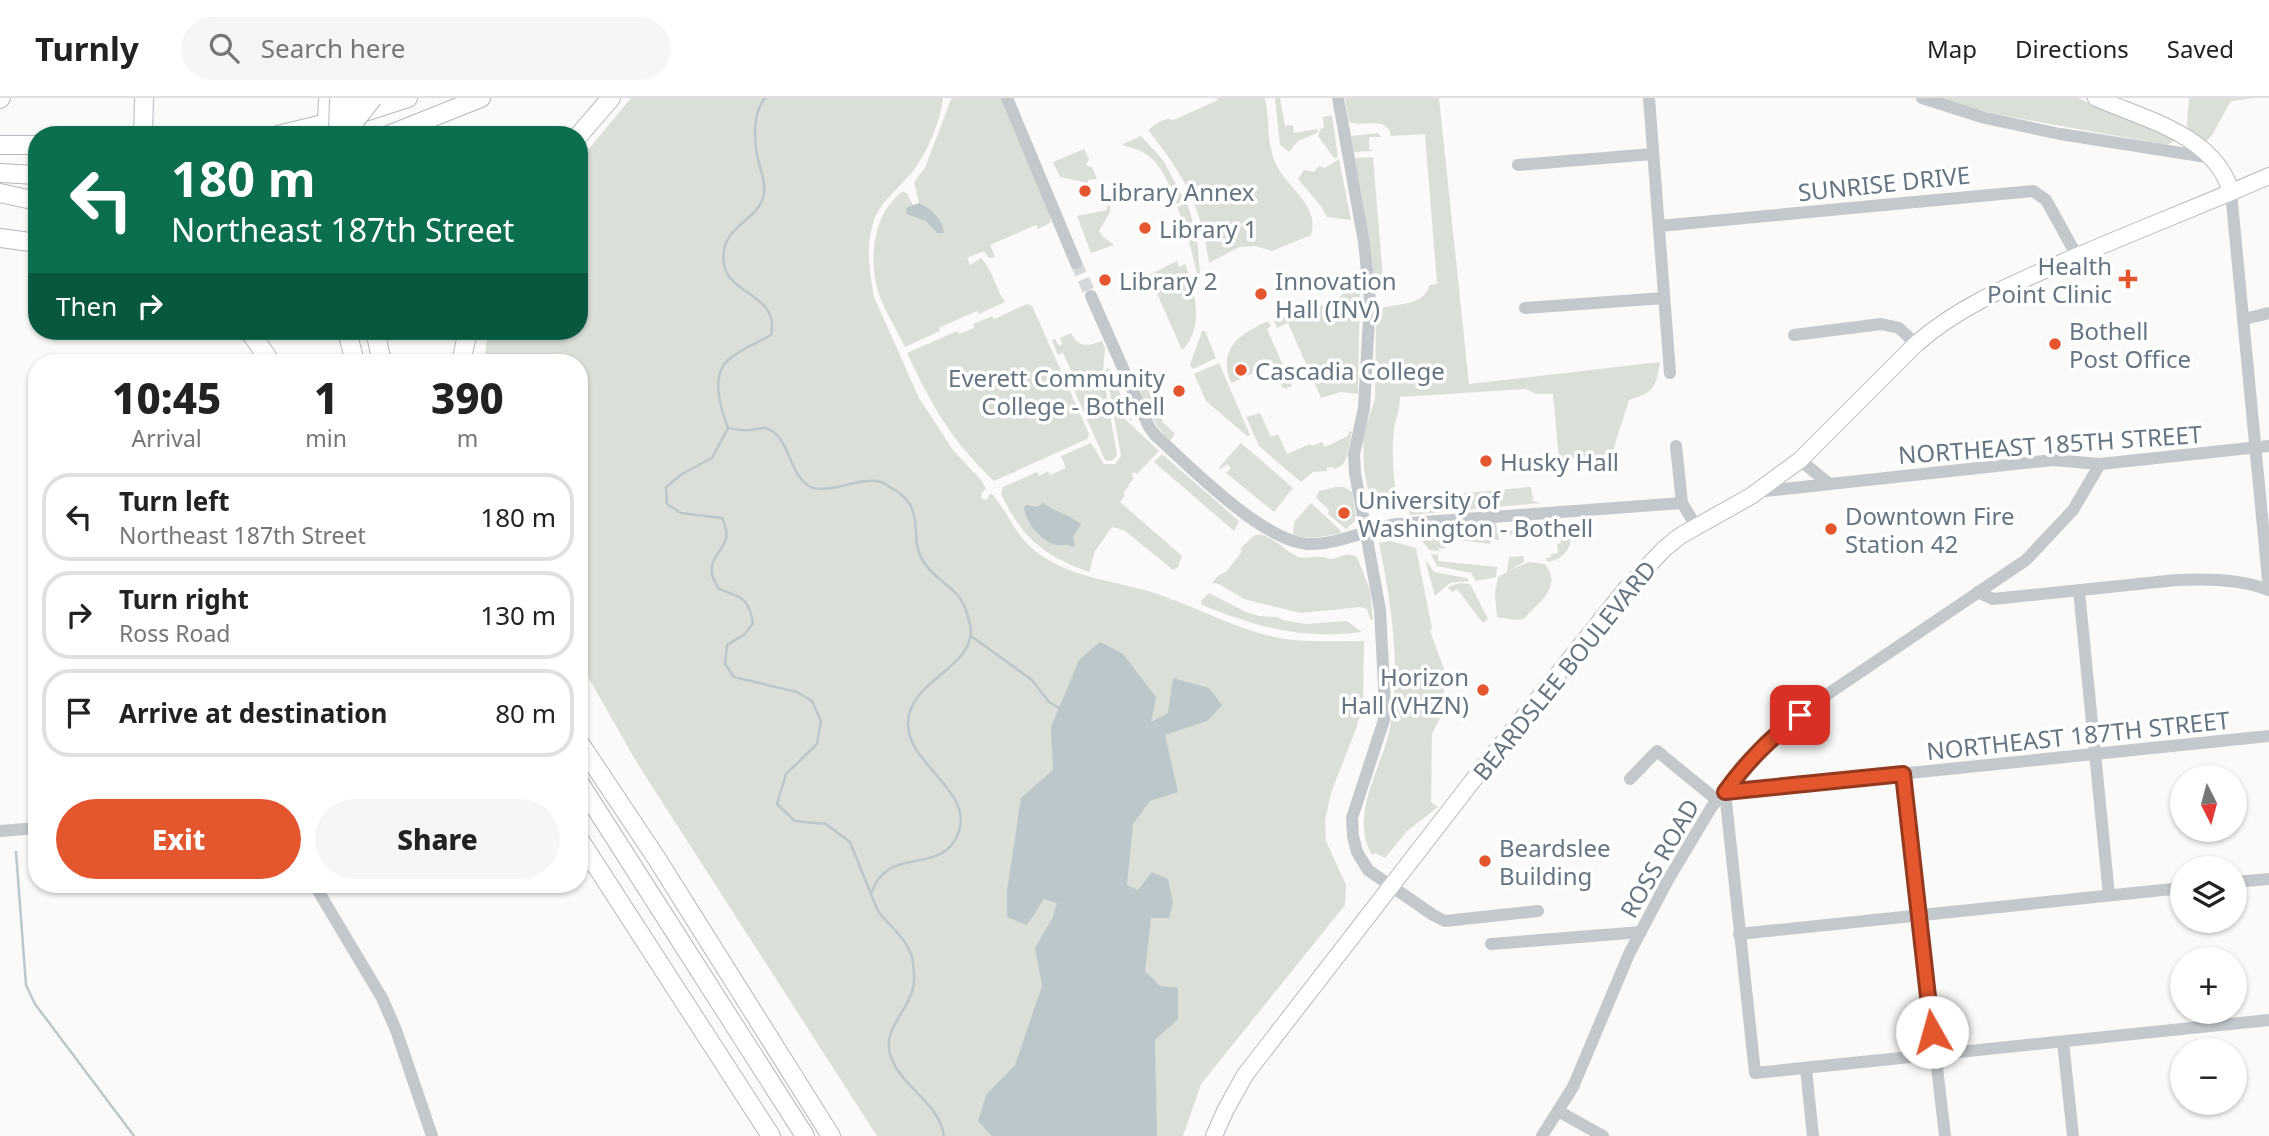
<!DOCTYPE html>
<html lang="en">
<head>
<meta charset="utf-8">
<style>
  body { margin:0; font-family:"Noto Sans",sans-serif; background:#f6f6f6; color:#222; height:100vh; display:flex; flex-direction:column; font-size:26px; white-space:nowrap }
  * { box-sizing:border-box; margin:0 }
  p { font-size:23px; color:#767676 }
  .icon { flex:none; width:38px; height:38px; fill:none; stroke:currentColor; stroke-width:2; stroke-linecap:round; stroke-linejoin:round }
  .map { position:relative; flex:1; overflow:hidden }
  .drawer { position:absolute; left:28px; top:256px; width:560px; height:539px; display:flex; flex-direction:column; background:#fff; border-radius:28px; box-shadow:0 2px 5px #0004 }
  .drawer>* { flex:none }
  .top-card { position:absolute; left:28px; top:28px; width:560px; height:214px; border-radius:28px; box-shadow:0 2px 5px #0004; background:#0b6e4f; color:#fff; overflow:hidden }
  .needle { width:46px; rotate:174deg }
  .fabs { position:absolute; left:2170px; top:667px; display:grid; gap:14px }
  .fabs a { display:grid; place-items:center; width:77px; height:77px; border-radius:50%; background:#fff; box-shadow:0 2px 5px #0004; font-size:35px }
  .pin { position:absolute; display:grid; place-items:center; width:60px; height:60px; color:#fff; margin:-30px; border-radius:14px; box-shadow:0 4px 10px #0006 }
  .me { position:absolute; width:77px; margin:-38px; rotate:353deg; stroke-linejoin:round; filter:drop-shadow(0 0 5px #0008) }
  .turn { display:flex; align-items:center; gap:24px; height:147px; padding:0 28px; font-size:32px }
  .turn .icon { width:91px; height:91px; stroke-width:2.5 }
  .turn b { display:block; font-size:49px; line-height:60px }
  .then { display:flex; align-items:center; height:66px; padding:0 28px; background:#0003; gap:14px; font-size:26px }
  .eta { display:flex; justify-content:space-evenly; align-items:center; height:119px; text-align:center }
  .eta b { font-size:42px; font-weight:800; line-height:49px }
  .action { display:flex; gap:14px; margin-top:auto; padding:14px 28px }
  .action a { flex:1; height:80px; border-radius:42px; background:#e4572e; color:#fff; font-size:28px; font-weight:800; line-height:80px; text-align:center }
  .action a+a { background:#f6f6f6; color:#222 }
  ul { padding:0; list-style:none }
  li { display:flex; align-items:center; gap:21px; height:88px; margin:0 14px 10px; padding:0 14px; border:4px solid #e0e0e0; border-radius:28px }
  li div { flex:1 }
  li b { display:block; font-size:26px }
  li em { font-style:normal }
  header { display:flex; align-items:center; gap:42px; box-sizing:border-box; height:98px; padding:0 35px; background:#fff; border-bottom:2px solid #e0e0e0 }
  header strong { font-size:33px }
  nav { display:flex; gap:38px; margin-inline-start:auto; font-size:24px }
  .search { width:490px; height:63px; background:#f6f6f6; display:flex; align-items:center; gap:18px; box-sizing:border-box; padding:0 24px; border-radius:38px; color:#767676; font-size:26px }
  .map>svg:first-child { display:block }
  .green { fill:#dadfd7 }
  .water { fill:#bbc7cb }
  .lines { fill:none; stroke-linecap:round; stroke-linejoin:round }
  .stream { stroke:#bbc7cb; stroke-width:2.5 }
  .minor-tunnel { stroke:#d5d9db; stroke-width:12; stroke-dasharray:12 6; stroke-linecap:butt }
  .major-casing { stroke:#b5babe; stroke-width:18 }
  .highway-casing { stroke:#b4b9bd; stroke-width:20 }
  .minor { stroke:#c3c8cc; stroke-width:12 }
  .major { stroke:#fff; stroke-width:16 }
  .highway { stroke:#fff; stroke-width:18 }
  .highway-bridge-casing { stroke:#b4b9bd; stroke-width:20; stroke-linecap:butt }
  .highway-bridge { stroke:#fff; stroke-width:18 }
  .route-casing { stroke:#94391e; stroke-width:18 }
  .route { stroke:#e4572e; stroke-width:12 }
  .poi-dot { fill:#e4572e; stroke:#fff; stroke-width:2.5 }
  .labels { text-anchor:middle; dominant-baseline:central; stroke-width:7; stroke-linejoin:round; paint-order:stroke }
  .street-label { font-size:24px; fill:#657683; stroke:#fff }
  .poi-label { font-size:24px; fill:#657683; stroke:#fff; text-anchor:start }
</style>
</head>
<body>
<header>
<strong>Turnly</strong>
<div class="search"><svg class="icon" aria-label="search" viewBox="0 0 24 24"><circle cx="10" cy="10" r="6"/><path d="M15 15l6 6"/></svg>Search here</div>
<nav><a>Map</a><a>Directions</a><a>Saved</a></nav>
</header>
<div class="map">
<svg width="2269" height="1038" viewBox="0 0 2269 1038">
  <rect width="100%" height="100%" fill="#fafaf8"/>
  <g class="green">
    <path d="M631,0h312c-2,21 -15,52 -27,69 -14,20 -39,35 -44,60 -6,22 -2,48 2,70l45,101 34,52 28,30 5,9 -4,3 -1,6 6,2 3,-6 3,1c15,18 22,39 41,55 33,27 76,30 114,41 43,13 82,36 126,46 29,6 60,4 90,4l-1,63 -6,22 -26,67 -6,27 1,21 20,44 -1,20 -144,179 -18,52h-306l-240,-373 -58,-102v-299h-95l4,-31h91v-170z"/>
    <path d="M954,0h47l50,118 -1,7 -12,6 -2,-4 -46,20 5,12 -6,1 -5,-7 -17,7 3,7 11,-7c13,14 14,30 24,44l-26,12 -2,-3 -34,15 -4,2 1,3 -35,16c-9,-19 -23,-40 -28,-59 -8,-33 -3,-75 25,-96l5,1 6,12 6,-2 -5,-21 11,-14 26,-69z"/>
    <path d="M1217,0h48c5,22 1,45 11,66 11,25 44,40 35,71l-39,16 -17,-5 -16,1 -30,16c-7,-55 -26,-90 -61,-133 8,-5 15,-14 26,-10l44,-20z"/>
    <polygon points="1275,0 1280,0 1285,28 1293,27 1294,35 1318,31 1317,35 1298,43 1289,54 1280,47"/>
    <path d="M1345,0h94l30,286 191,-22c-4,25 -5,30 -31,38l-17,54 -53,6 -6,-66h-16l-12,-5 -125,8c0,12 -4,21 -6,32 -3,25 0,54 4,78l-26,2 -8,-39 -1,-36 12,-34 1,-90c16,-7 50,-3 53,-25l8,-1 -12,-150 -34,2 -2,-7c-11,-11 -26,-2 -40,-7z"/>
    <polygon points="1934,0 2078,0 2175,42 2168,47 1995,16"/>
    <polygon points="2189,0 2255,0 2231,3 2212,37 2201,50 2190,43 2187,25"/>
    <polygon points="1332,17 1338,59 1334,60 1318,38 1320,31 1324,30 1323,19"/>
    <polygon points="1378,35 1381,39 1369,39 1369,51 1373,53 1354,54 1351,38"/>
    <path d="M1141,38l22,24 22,41 -8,3c-12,-29 -19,-52 -53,-58l-1,-2z"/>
    <polygon points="1084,51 1089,61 1086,67 1092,69 1097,81 1088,82 1088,85 1060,79 1053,64"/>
    <polygon points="1373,59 1383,181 1374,182 1370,144 1355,60"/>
    <polygon points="1339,61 1351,122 1327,119 1321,108 1298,81 1304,72 1314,74 1319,68 1325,70"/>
    <polygon points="1187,105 1197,139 1200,176 1197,176 1187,134 1177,109"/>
    <polygon points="1110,107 1110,114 1099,133 1102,138 1114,147 1091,155 1077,118 1107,112 1107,108"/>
    <path d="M1177,163l2,6 6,-3c10,24 20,65 -3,86l-33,-75z"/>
    <polygon points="1360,188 1358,296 1341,294 1321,300 1288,225 1277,230 1273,221 1293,219 1301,211 1315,210 1337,201 1348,192"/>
    <path d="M1027,206l5,2 57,128 -2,5 -93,42c-42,-39 -63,-77 -87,-128l50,-22 2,3 15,-6 -1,-4 19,-8 2,3z"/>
    <path d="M1268,223l3,5 -4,3 25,57 -6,3 -4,-2 -10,-22 -41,18c-14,-35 9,-49 37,-62z"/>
    <polygon points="1202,233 1205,233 1216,260 1193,271 1190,267"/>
    <path d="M1071,235c8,16 17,13 31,8l3,7 -2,25 14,82 -5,6 -7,-1 -35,-79 5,-2 -12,-26 -5,2 -6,-15 3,-1 4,7 3,-2 -2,-6z"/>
    <polygon points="1219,265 1250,337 1247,338 1206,303 1194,276"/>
    <polygon points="1109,270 1131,321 1131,323 1111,301 1106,271"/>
    <path d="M1141,273l22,51 12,12 -5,7c-15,-13 -34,-49 -32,-68z"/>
    <path d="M1112,308c15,16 32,30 47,45l-22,23 -3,-2 -3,2 3,4 -6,7 1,1 -6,7 2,2 -5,7 62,54 -4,11 -5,3 -49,-40 -12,-3 -17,24 -6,21c-46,-17 -67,-34 -88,-78l2,-7 34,-15 2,4 9,-5 2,4 16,-7 -5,-12 30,-13 13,21h11l6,-8z"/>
    <path d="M1260,315l11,24 7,-3 9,20 23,-10 2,2 10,-4 3,5 23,-11 1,-5 3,1c-5,15 -1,33 -18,37l-1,-2 -7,1 1,3 -14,1 -12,10 -42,-36 -13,-29z"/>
    <polygon points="1241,345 1293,390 1274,414 1226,375 1231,370 1227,366 1221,371 1219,369"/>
    <polygon points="1162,356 1239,423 1234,433 1154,364"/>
    <polygon points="1336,389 1344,389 1352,394 1356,422 1346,431 1328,416 1329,412 1316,400 1319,393"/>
    <polygon points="1531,389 1533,403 1541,405 1410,417 1407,400"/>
    <path d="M1311,405l29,27 1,3c-15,3 -34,8 -48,1l1,-12z"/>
    <polygon points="1496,425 1499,442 1491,441 1490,446 1458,442 1459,428"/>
    <polygon points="1457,428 1455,442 1446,441 1445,451 1439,450 1439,453 1429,452 1421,441 1395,435 1396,432"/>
    <path d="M1567,429c10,16 -2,33 -20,35l-1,-4 5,-1v-3l7,-1 -1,-9 4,-1 -2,-13 -54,5v-4z"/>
    <path d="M1255,437c17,-2 29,17 44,22 8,2 15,-1 22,0 4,0 7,2 11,2 11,-2 14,-8 25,-2l13,33 3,30 -3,-1 -3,-10 -7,-2 -59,6 -57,-14 -25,-15 -7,-1 7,-8 8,-4 15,-20 -2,-2z"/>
    <path d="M1390,443l26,7 16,80 -2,3 14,38v21l-3,26 -9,18 -1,68 7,5 -31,24 -22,27 -10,-5 -3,2c-22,-39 6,-80 16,-119 15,-58 3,-135 -9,-193z"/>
    <polygon points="1431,456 1438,457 1438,463 1497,469 1496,479 1476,483 1471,475 1437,468"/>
    <path d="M1523,458l1,6 -16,9 21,-9 16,2c18,23 -6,38 -21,55l-10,1 -17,-3 -2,-24 3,-16 9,-5 2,-15z"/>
    <polygon points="1425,461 1434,474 1467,480 1469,483 1450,485 1435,498"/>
    <polygon points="1460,485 1470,486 1488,521 1483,525 1457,491 1452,494 1448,489"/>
    <path d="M1209,495l37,19 13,4 18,1 6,3 23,4 41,-3 15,11c-60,8 -105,-5 -160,-27l-1,-4z"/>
  </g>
  <g class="water">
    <path d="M919,105c12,5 24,17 25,30h-7l-11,-12 -19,-7 -1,-6z"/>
    <path d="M1043,405c12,9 29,13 38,21l-8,13 2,8 -3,2c-7,-4 -9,-1 -16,-2 -15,-4 -31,-23 -32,-38l3,-2 10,2z"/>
    <polygon points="1100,544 1123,556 1156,599 1151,624 1168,615 1173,580 1209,590 1222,607 1207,623 1165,637 1178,694 1150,703 1133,726 1127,787 1138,792 1152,774 1168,781 1173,804 1169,820 1151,820 1145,873 1160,888 1178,890 1178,921 1155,942 1157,1038 992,1038 978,1023 986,997 1015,967 1042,888 1035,850 1052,821 1057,805 1044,801 1027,827 1007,819 1007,793 1021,700 1053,672 1051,629 1079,562"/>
  </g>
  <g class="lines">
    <g class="stream">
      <path d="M765,0c-12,14 -11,40 -8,57 2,13 9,25 7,38 -4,30 -46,31 -40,71 4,31 56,30 47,71 -13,8 -31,14 -43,25 -18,16 -7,49 0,68 7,1 14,3 21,2 5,0 12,-2 16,-2 25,6 23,46 44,58 18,10 50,-10 72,-4 5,2 10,6 14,8 32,20 13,48 28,71 15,24 38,25 45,56 2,6 4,15 2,21 -7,34 -64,46 -62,88 2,39 64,65 51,105 -16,48 -71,11 -88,63 3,7 5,14 9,20 12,14 30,28 33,48 1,8 2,18 0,26 -5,25 -32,41 -22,69 11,31 48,45 53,79"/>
      <path d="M728,330l-16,30 -30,16 -16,13 1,17 14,9 41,5c15,31 -13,31 -10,56 0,5 5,11 7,15 22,8 30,9 34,34l-8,11 -18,11 -2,19 9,13 63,15 15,9 9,20 -4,23 -31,30 -9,30 18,17 31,3 24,18 21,52"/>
      <polyline points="971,538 1032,582 1049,604 1059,610"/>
      <polyline points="16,754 26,887 35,906 134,1038"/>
    </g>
    <polyline class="minor-tunnel" points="1076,165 1091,198"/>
    <defs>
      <g id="major">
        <path d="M2096,0c48,21 119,37 135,94"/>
        <path d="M1214,1038l12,-27 19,-34 236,-305 145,-181 38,-40 16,-13 71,-40 49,-36 116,-116c42,-37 94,-59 145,-81 69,-30 139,-57 208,-87"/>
      </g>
      <g id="highway">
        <polyline points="0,1 1,0"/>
        <polyline points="327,22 328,0"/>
        <polyline points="143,37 144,0"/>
        <polyline points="278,37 340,22 408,0"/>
        <polyline points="388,37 481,0"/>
        <polyline points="579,37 611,0"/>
        <polyline points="0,47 37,47"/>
        <polyline points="0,75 37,77"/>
        <polyline points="0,95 37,103"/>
        <polyline points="0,140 37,145"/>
        <polyline points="249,233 271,264"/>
        <polyline points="347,233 355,264"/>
        <polyline points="375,233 382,264"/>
        <polyline points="461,264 468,233"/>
        <polyline points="579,644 657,761 831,1038"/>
        <polyline points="579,684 805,1038"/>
        <polyline points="579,741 771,1038"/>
      </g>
    </defs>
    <use href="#major" class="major-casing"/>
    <use href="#highway" class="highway-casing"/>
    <g class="minor">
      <polyline points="1007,0 1076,165"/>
      <polyline points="1338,0 1364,144 1370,202 1364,310 1354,356 1355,375 1380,512 1385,607 1384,622 1352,720 1353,738 1357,754 1368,772 1433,817 1445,823 1538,813"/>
      <polyline points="1649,0 1670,275"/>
      <polyline points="1922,0 1985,20 2060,36 2213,60"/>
      <polyline points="1518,67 1653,56"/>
      <polyline points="2231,94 2269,492"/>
      <polyline points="1659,128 2033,93 2046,102 2077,158"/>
      <path d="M1091,198l58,131 7,9c35,31 110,110 157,108 29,-1 56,-15 84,-20l285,-21"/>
      <polyline points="1525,210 1664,200"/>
      <polyline points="2244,221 2269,215"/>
      <polyline points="1794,237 1881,226 1899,230 1916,246"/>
      <polyline points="1676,348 1682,405 1696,428"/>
      <polyline points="1800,362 1828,385"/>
      <polyline points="1756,394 2053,362 2100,366 2269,348"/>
      <polyline points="2079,493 2109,797"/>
      <path d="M1978,494l15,7 184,-19c30,-1 64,-1 92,10"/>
      <polyline points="2269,638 1725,694 1755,975 2269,922"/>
      <polyline points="1903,676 1945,1038"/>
      <polyline points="1630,681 1657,653 1717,702"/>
      <polyline points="0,733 37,730"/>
      <polyline points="2235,784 2269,781"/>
      <polyline points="314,786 382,900 396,932 432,1038"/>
      <polyline points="1739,836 2182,790"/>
      <polyline points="1491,846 1641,834"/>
      <polyline points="2063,944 2073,1038"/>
      <polyline points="1806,971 1813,1038"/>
      <polyline points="1558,1013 1603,1038"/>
      <polyline points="1542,1038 1573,989 1629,856 1668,782 1711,710 1743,668 1769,641 1816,604 2026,462 2073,412 2100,366"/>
    </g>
    <use href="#major" class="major"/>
    <use href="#highway" class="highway"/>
    <defs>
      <g id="highway-bridge">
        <polyline points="352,30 353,0"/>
        <polyline points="338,37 339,0"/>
        <polyline points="344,37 373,0"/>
      </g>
    </defs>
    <use href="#highway-bridge" class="highway-bridge-casing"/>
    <use href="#highway-bridge" class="highway-bridge"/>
  </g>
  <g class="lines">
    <defs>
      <path id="route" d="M1800,617c-30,24 -52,45 -75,77l178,-18 29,258"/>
    </defs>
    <use href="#route" class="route-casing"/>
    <use href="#route" class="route"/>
  </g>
  <g class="poi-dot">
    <circle cx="1085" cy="93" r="7"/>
    <circle cx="1145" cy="130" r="7"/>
    <path d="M2124.5 170.5h7v7h7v7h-7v7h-7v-7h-7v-7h7z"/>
    <circle cx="1105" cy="182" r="7"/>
    <circle cx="1261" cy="196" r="7"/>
    <circle cx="2055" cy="246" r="7"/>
    <circle cx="1241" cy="272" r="7"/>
    <circle cx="1179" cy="293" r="7"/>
    <circle cx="1486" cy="363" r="7"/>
    <circle cx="1344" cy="415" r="7"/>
    <circle cx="1831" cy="431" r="7"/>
    <circle cx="1483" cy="592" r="7"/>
    <circle cx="1485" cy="763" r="7"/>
  </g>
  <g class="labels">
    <g class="street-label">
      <text transform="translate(1884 85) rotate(-6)">SUNRISE DRIVE</text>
      <text transform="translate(2050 346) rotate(-4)">NORTHEAST 185TH STREET</text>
      <text transform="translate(1564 572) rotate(-51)">BEARDSLEE BOULEVARD</text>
      <text transform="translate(2078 637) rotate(-6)">NORTHEAST 187TH STREET</text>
      <text transform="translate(1659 760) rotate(-60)">ROSS ROAD</text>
    </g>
    <g class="poi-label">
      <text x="1099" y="93">Library Annex</text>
      <text x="1159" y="130">Library 1</text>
      <text x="2112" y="167" text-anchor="end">Health<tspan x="2112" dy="28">Point Clinic</tspan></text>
      <text x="1119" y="182">Library 2</text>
      <text x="1275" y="182">Innovation<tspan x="1275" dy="28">Hall (INV)</tspan></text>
      <text x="2069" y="232">Bothell<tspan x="2069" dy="28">Post Office</tspan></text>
      <text x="1255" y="272">Cascadia College</text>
      <text x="1165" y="279" text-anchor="end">Everett Community<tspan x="1165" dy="28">College - Bothell</tspan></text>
      <text x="1500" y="363">Husky Hall</text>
      <text x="1358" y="401">University of<tspan x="1358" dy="28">Washington - Bothell</tspan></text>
      <text x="1845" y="417">Downtown Fire<tspan x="1845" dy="28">Station 42</tspan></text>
      <text x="1469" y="578" text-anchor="end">Horizon<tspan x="1469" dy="28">Hall (VHZN)</tspan></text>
      <text x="1499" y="749">Beardslee<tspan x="1499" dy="28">Building</tspan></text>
    </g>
  </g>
</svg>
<div class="fabs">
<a><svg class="needle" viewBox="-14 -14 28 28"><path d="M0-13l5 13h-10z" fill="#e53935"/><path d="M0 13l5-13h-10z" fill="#767676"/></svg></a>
<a><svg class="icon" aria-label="layers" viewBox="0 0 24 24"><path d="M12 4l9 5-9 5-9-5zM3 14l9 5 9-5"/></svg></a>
<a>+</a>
<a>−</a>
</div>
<div class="pin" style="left:1800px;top:617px;background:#d93025"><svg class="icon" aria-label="arrive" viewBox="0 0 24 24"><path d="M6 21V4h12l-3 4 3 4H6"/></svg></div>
<svg class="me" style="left:1932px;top:934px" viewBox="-20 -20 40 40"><circle r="19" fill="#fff"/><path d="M0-13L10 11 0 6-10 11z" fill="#e4572e"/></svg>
<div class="top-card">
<div class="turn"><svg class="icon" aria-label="left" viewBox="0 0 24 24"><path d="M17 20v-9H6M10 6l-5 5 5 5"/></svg><div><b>180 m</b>Northeast 187th Street</div></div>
<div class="then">Then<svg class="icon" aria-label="right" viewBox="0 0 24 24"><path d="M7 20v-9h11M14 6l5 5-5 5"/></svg></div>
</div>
<section class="drawer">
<div class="eta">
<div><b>10:45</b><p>Arrival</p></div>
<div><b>1</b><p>min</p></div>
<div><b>390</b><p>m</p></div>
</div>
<ul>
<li><svg class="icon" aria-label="left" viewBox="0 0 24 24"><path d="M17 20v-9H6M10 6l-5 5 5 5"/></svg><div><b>Turn left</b><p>Northeast 187th Street</p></div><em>180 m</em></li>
<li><svg class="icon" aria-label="right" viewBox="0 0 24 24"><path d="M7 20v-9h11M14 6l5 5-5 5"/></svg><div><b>Turn right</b><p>Ross Road</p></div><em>130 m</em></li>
<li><svg class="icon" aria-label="arrive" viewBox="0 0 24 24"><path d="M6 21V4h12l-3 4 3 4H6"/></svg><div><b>Arrive at destination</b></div><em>80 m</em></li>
</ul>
<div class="action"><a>Exit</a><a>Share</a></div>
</section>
</div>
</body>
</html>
